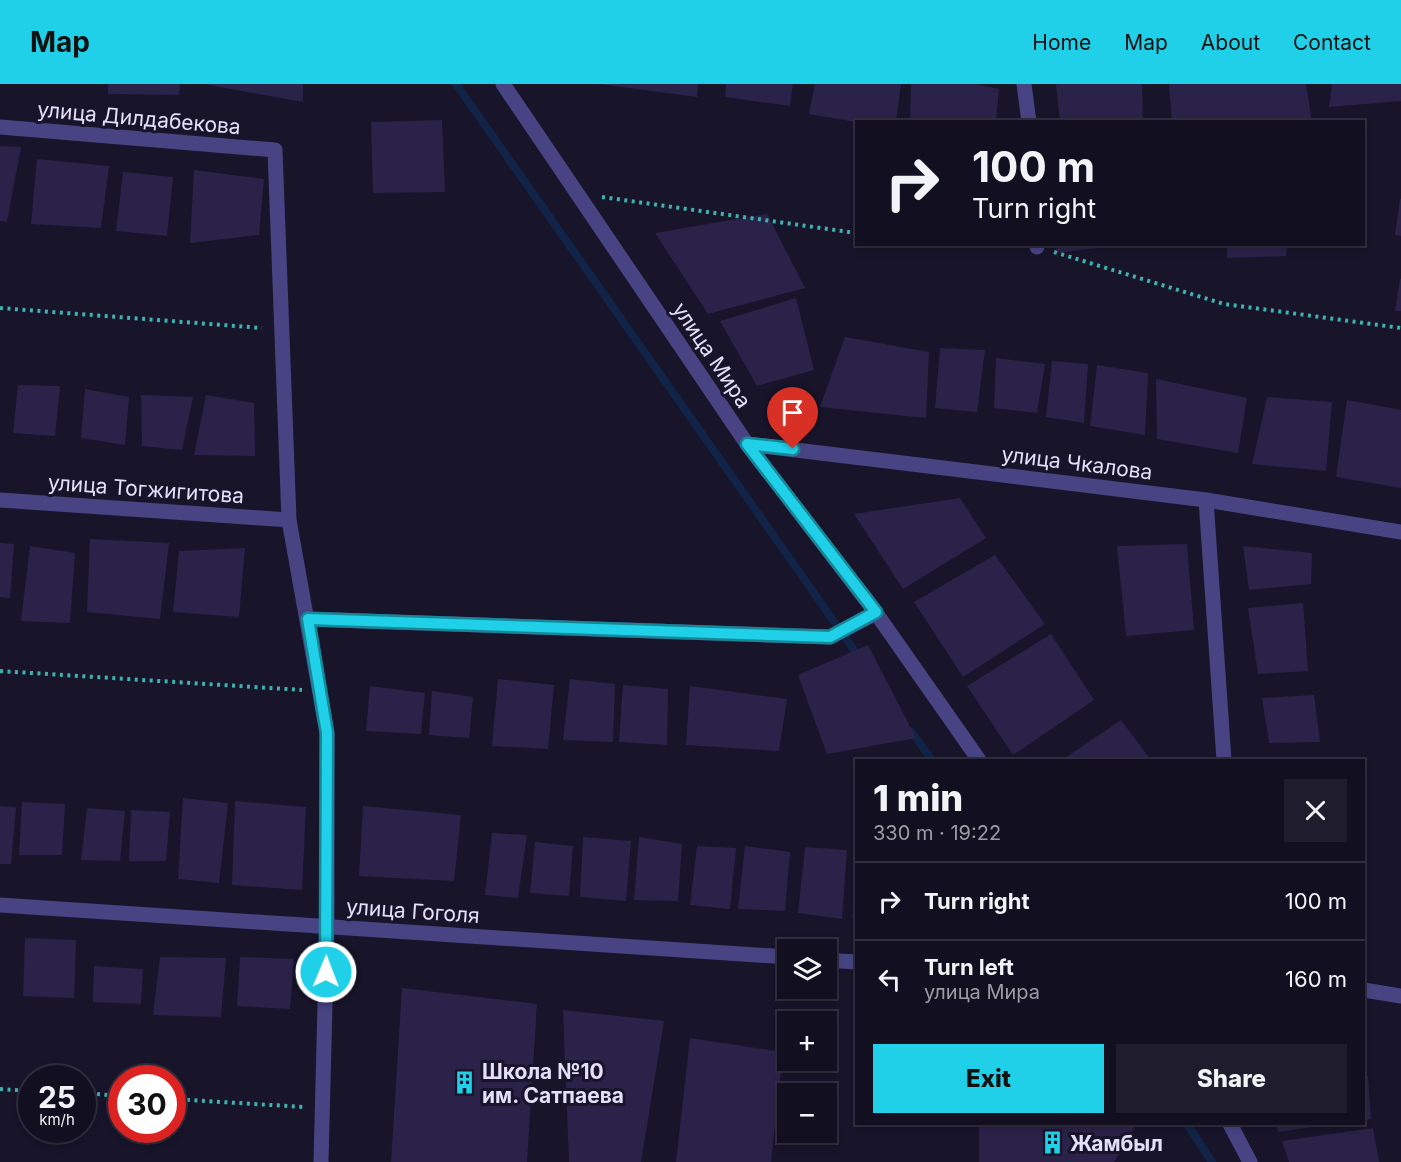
<!DOCTYPE html>
<html lang="en">
<head>
<meta charset="utf-8">
<style>
  body { margin:0; font-family:Inter,sans-serif; background:#1f1d2d; color:#f1f3f6; height:100vh; display:flex; flex-direction:column; font-size:22px; white-space:nowrap }
  * { box-sizing:border-box; margin:0 }
  p { font-size:20px; color:#9c9ca5 }
  .icon { flex:none; width:33px; height:33px; fill:none; stroke:currentColor; stroke-width:2; stroke-linecap:round; stroke-linejoin:round }
  .map { position:relative; flex:1; overflow:hidden }
  .panel { position:absolute; left:855px; top:675px; width:510px; height:366px; display:flex; flex-direction:column; background:#120f20; border-radius:0px; box-shadow:0 3px 9px #0003,0 0 0 2px #312f3e }
  .panel>* { flex:none }
  .banner { position:absolute; left:855px; top:36px; width:510px; height:126px; border-radius:0px; box-shadow:0 3px 9px #0003,0 0 0 2px #312f3e; background:#120f20; color:#f1f3f6; overflow:hidden }
  .controls { position:absolute; left:777px; top:855px; display:grid; gap:12px }
  .controls a { display:grid; place-items:center; width:60px; height:60px; border-radius:0px; background:#120f20; box-shadow:0 3px 9px #0003,0 0 0 2px #312f3e; font-size:30px }
  .speed { position:absolute; left:18px; top:981px; display:flex; gap:12px; font-size:30px; font-weight:700; text-align:center }
  .speed>* { display:grid; place-content:center; width:78px; height:78px; border-radius:50%; background:#120f20; box-shadow:0 3px 9px #0003,0 0 0 2px #312f3e; line-height:1 }
  .speed small { font-size:15px; font-weight:400 }
  .speed .limit { border:9px solid #d22; background:#fff; color:#111 }
  .pin { position:absolute; display:grid; place-items:center; width:51px; height:51px; color:#fff; margin:-62px -26px; border-radius:50% 50% 50% 0; rotate:-45deg; box-shadow:0 0 6px #0007 }
  .pin .icon { rotate:45deg }
  .me { position:absolute; width:66px; margin:-33px; rotate:1deg; stroke-linejoin:round; filter:drop-shadow(0 0 4px #0008) }
  .turn { display:flex; align-items:center; gap:21px; height:126px; padding:0 18px; font-size:27px }
  .turn .icon { width:78px; height:78px; stroke-width:2.5 }
  .turn b { display:block; font-size:42px; line-height:51px }
  .round { display:grid; place-items:center; flex:none; width:63px; height:63px; border-radius:0px; background:#1f1d2d }
  .headline { display:flex; align-items:center; justify-content:space-between; height:102px; padding:0 18px }
  h1 { font-size:36px; font-weight:800; line-height:45px }
  .button { display:flex; gap:12px; margin-top:auto; padding:12px 18px }
  .button a { flex:1; height:69px; border-radius:0px; background:#20d0e8; color:#111; font-size:24px; font-weight:800; line-height:69px; text-align:center }
  .button a+a { background:#1f1d2d; color:#f1f3f6 }
  ul { padding:0; list-style:none }
  li { display:flex; align-items:center; gap:18px; height:78px; padding:0 18px; border-top:2px solid #312f3e }
  li div { flex:1 }
  li b { display:block; font-size:22px }
  li em { font-style:normal }
  header { display:flex; align-items:center; gap:36px; box-sizing:border-box; height:84px; padding:0 30px; background:#20d0e8; color:#111 }
  header strong { font-size:28px }
  nav { display:flex; gap:33px; margin-inline-start:auto; font-size:21px }
  .map>svg:first-child { display:block }
  .lines { fill:none; stroke-linecap:round; stroke-linejoin:round }
  .stream { stroke:#112346; stroke-width:8 }
  .building { fill:#2b2249 }
  .path { stroke:#3eb2ae; stroke-width:4; stroke-dasharray:3 4.5; stroke-linecap:butt }
  .street { stroke:#484484; stroke-width:15 }
  .route-casing { stroke:#158797; stroke-width:15 }
  .route { stroke:#20d0e8; stroke-width:10 }
  .labels { text-anchor:middle; dominant-baseline:central; stroke-width:6; stroke-linejoin:round; paint-order:stroke }
  .street-label { font-size:21px; fill:#e4e0fc; stroke:#18142a }
  .poi-label { font-size:21px; font-weight:bold; fill:#e4e0fc; stroke:#18142a; text-anchor:start }
</style>
</head>
<body>
<header>
<strong>Map</strong>
<nav><a>Home</a><a>Map</a><a>About</a><a>Contact</a></nav>
</header>
<div class="map">
<svg width="1401" height="1078" viewBox="0 0 1401 1078">
  <rect width="100%" height="100%" fill="#18142a"/>
  <g class="lines">
    <g class="stream">
      <polyline points="456,0 859,573"/>
      <polyline points="911,647 932,676"/>
      <polyline points="1187,1040 1212,1078"/>
    </g>
  </g>
  <g class="building">
    <polygon points="108,0 180,0 179,11 108,10"/>
    <polygon points="208,0 303,0 303,18 208,1"/>
    <polygon points="599,0 698,0 697,13"/>
    <polygon points="726,0 793,0 790,22 725,13"/>
    <polygon points="815,0 901,0 896,38 856,38 809,30"/>
    <polygon points="911,0 976,0 999,5 996,38 910,38"/>
    <polygon points="1056,0 1142,0 1143,38 1060,38"/>
    <polygon points="1169,0 1306,0 1312,38 1172,38"/>
    <polygon points="1332,0 1401,0 1401,17 1329,23"/>
    <polygon points="442,36 445,108 373,109 371,38"/>
    <polygon points="0,62 21,63 7,138 0,137"/>
    <polygon points="37,75 109,82 101,144 31,140"/>
    <polygon points="194,86 264,95 259,151 190,159"/>
    <polygon points="123,88 173,93 167,152 116,147"/>
    <polygon points="1400,115 1401,115 1401,152 1395,151"/>
    <polygon points="767,130 805,204 708,230 655,149"/>
    <polygon points="1056,160 1113,160 1113,162 1057,169"/>
    <polygon points="1227,160 1287,160 1286,172 1227,174"/>
    <polygon points="1400,195 1401,195 1401,227 1395,227"/>
    <polygon points="796,214 814,286 757,302 720,237"/>
    <polygon points="845,253 929,268 926,334 820,323"/>
    <polygon points="940,264 985,266 977,328 935,324"/>
    <polygon points="996,274 1045,280 1037,329 994,324"/>
    <polygon points="1052,277 1088,280 1084,339 1046,333"/>
    <polygon points="1097,281 1148,289 1145,351 1090,342"/>
    <polygon points="1156,295 1247,314 1238,369 1157,355"/>
    <polygon points="18,301 60,302 55,352 13,349"/>
    <polygon points="85,305 129,313 125,361 81,354"/>
    <polygon points="141,311 193,313 182,366 142,362"/>
    <polygon points="206,311 254,319 255,372 194,371"/>
    <polygon points="1267,313 1332,318 1326,387 1252,380"/>
    <polygon points="1347,316 1401,326 1401,404 1336,393"/>
    <polygon points="960,414 986,454 903,505 854,430"/>
    <polygon points="90,455 169,459 160,535 87,528"/>
    <polygon points="0,459 14,460 10,514 0,513"/>
    <polygon points="1187,460 1194,546 1126,552 1117,462"/>
    <polygon points="30,462 75,469 70,539 21,537"/>
    <polygon points="1243,462 1312,469 1311,500 1249,506"/>
    <polygon points="245,464 239,533 173,528 179,467"/>
    <polygon points="995,471 1045,540 963,593 914,518"/>
    <polygon points="1303,519 1308,587 1258,590 1248,524"/>
    <polygon points="1051,550 1094,616 1013,671 967,602"/>
    <polygon points="868,561 916,654 827,670 798,591"/>
    <polygon points="498,595 554,601 548,665 492,662"/>
    <polygon points="570,595 615,600 613,658 563,656"/>
    <polygon points="623,601 668,605 667,661 619,658"/>
    <polygon points="370,602 425,609 421,650 366,647"/>
    <polygon points="690,602 787,615 779,667 686,661"/>
    <polygon points="432,607 473,613 469,654 429,651"/>
    <polygon points="1314,611 1320,658 1269,659 1262,614"/>
    <polygon points="1121,636 1151,676 1062,676"/>
    <polygon points="1267,673 1299,675 1299,676 1267,676"/>
    <polygon points="183,714 228,719 219,799 178,795"/>
    <polygon points="235,717 306,723 302,806 232,801"/>
    <polygon points="22,718 65,720 62,771 19,771"/>
    <polygon points="0,722 16,723 11,780 0,780"/>
    <polygon points="363,722 461,731 454,797 359,792"/>
    <polygon points="87,724 125,727 120,777 81,776"/>
    <polygon points="131,726 170,728 166,777 129,777"/>
    <polygon points="492,749 527,751 518,814 485,811"/>
    <polygon points="583,753 631,757 626,817 580,813"/>
    <polygon points="639,753 682,760 678,817 634,816"/>
    <polygon points="535,758 573,762 569,812 530,809"/>
    <polygon points="697,762 736,764 730,825 690,821"/>
    <polygon points="745,762 790,768 785,827 738,825"/>
    <polygon points="805,763 847,766 842,835 798,829"/>
    <polygon points="855,804 856,804 856,835 852,835"/>
    <polygon points="25,854 76,856 74,914 23,912"/>
    <polygon points="160,873 226,874 221,933 153,931"/>
    <polygon points="240,873 294,875 290,925 237,922"/>
    <polygon points="94,882 143,885 141,920 93,918"/>
    <polygon points="402,904 537,920 527,1078 391,1078"/>
    <polygon points="563,926 664,937 641,1078 569,1078"/>
    <polygon points="690,954 783,968 771,1078 676,1078"/>
    <polygon points="1364,992 1368,992 1371,1035 1364,1036"/>
    <polygon points="979,1040 1137,1040 1114,1078 979,1078"/>
    <polygon points="1276,1040 1326,1040 1326,1041 1278,1048"/>
    <polygon points="1373,1044 1379,1078 1289,1078 1282,1057"/>
  </g>
  <g class="lines">
    <g class="path">
      <polyline points="602,113 856,149"/>
      <polyline points="992,160 1017,162"/>
      <polyline points="1054,168 1224,220 1401,244"/>
      <polyline points="0,224 262,244"/>
      <polyline points="0,587 302,606"/>
      <polyline points="0,1005 32,1007"/>
      <polyline points="82,1009 122,1012"/>
      <polyline points="172,1015 304,1023"/>
    </g>
    <g class="street">
      <polyline points="503,0 747,360 876,529 979,676"/>
      <polyline points="1024,0 1029,38"/>
      <polyline points="0,43 275,66 289,436 327,649 327,842 321,1078"/>
      <polyline points="1037,160 1037,163"/>
      <polyline points="747,360 1206,416 1401,448"/>
      <polyline points="0,416 289,436"/>
      <polyline points="1206,416 1224,676"/>
      <polyline points="307,535 830,553 876,529"/>
      <polyline points="0,821 788,873"/>
      <polyline points="826,876 856,878"/>
      <polyline points="1364,906 1401,912"/>
      <polyline points="1230,1040 1250,1078"/>
    </g>
  </g>
  <g class="lines">
    <defs>
      <polyline id="route" points="326,888 327,649 308,535 830,553 876,528 747,360 793,365"/>
    </defs>
    <use href="#route" class="route-casing"/>
    <use href="#route" class="route"/>
  </g>
  <defs>
    <symbol id="building-bare" viewBox="-9 -9 18 18"><path d="M-4-6H4V6H1V3H-1V6H-4ZM-2.5-4.3h1.7v1.8h-1.7ZM.8-4.3h1.7v1.8H.8ZM-2.5-1h1.7V.8h-1.7ZM.8-1h1.7V.8H.8Z" fill="#20d0e8" stroke="#18142a" stroke-width="2.5" paint-order="stroke"/></symbol>
  </defs>
  <g fill-rule="evenodd">
    <use href="#building-bare" x="448" y="982" width="33" height="33"/>
    <use href="#building-bare" x="1036" y="1042" width="33" height="33"/>
  </g>
  <g class="labels">
    <g class="street-label">
      <text transform="translate(139 34) rotate(5)">улица Дилдабекова</text>
      <text transform="translate(712 271) rotate(56)">улица Мира</text>
      <text transform="translate(1077 379) rotate(7)">улица Чкалова</text>
      <text transform="translate(146 405) rotate(4)">улица Тогжигитова</text>
      <text transform="translate(413 827) rotate(4)">улица Гоголя</text>
    </g>
    <g class="poi-label">
      <text x="482" y="987">Школа №10<tspan x="482" dy="24">им. Сатпаева</tspan></text>
      <text x="1070" y="1059">Жамбыл</text>
    </g>
  </g>
</svg>
<div class="controls">
<a><svg class="icon" aria-label="layers" viewBox="0 0 24 24"><path d="M12 4l9 5-9 5-9-5zM3 14l9 5 9-5"/></svg></a>
<a>+</a>
<a>−</a>
</div>
<div class="speed"><div>25<small>km/h</small></div><div class="limit">30</div></div>
<div class="pin" style="left:793px;top:365px;background:#d93025"><svg class="icon" aria-label="arrive" viewBox="0 0 24 24"><path d="M6 21V4h12l-3 4 3 4H6"/></svg></div>
<svg class="me" style="left:326px;top:888px" viewBox="-20 -20 40 40"><circle r="17" fill="#20d0e8" stroke="#fff" stroke-width="3"/><path d="M0-11L8 9 0 5-8 9z" fill="#fff"/></svg>
<div class="banner">
<div class="turn"><svg class="icon" aria-label="right" viewBox="0 0 24 24"><path d="M7 20v-9h11M14 6l5 5-5 5"/></svg><div><b>100 m</b>Turn right</div></div>
</div>
<section class="panel">
<div class="headline"><div><h1>1 min</h1><p>330 m · 19:22</p></div><a class="round"><svg class="icon" aria-label="close" viewBox="0 0 24 24"><path d="M6 6l12 12M18 6L6 18"/></svg></a></div>
<ul>
<li><svg class="icon" aria-label="right" viewBox="0 0 24 24"><path d="M7 20v-9h11M14 6l5 5-5 5"/></svg><div><b>Turn right</b></div><em>100 m</em></li>
<li><svg class="icon" aria-label="left" viewBox="0 0 24 24"><path d="M17 20v-9H6M10 6l-5 5 5 5"/></svg><div><b>Turn left</b><p>улица Мира</p></div><em>160 m</em></li>
</ul>
<div class="button"><a>Exit</a><a>Share</a></div>
</section>
</div>
</body>
</html>
